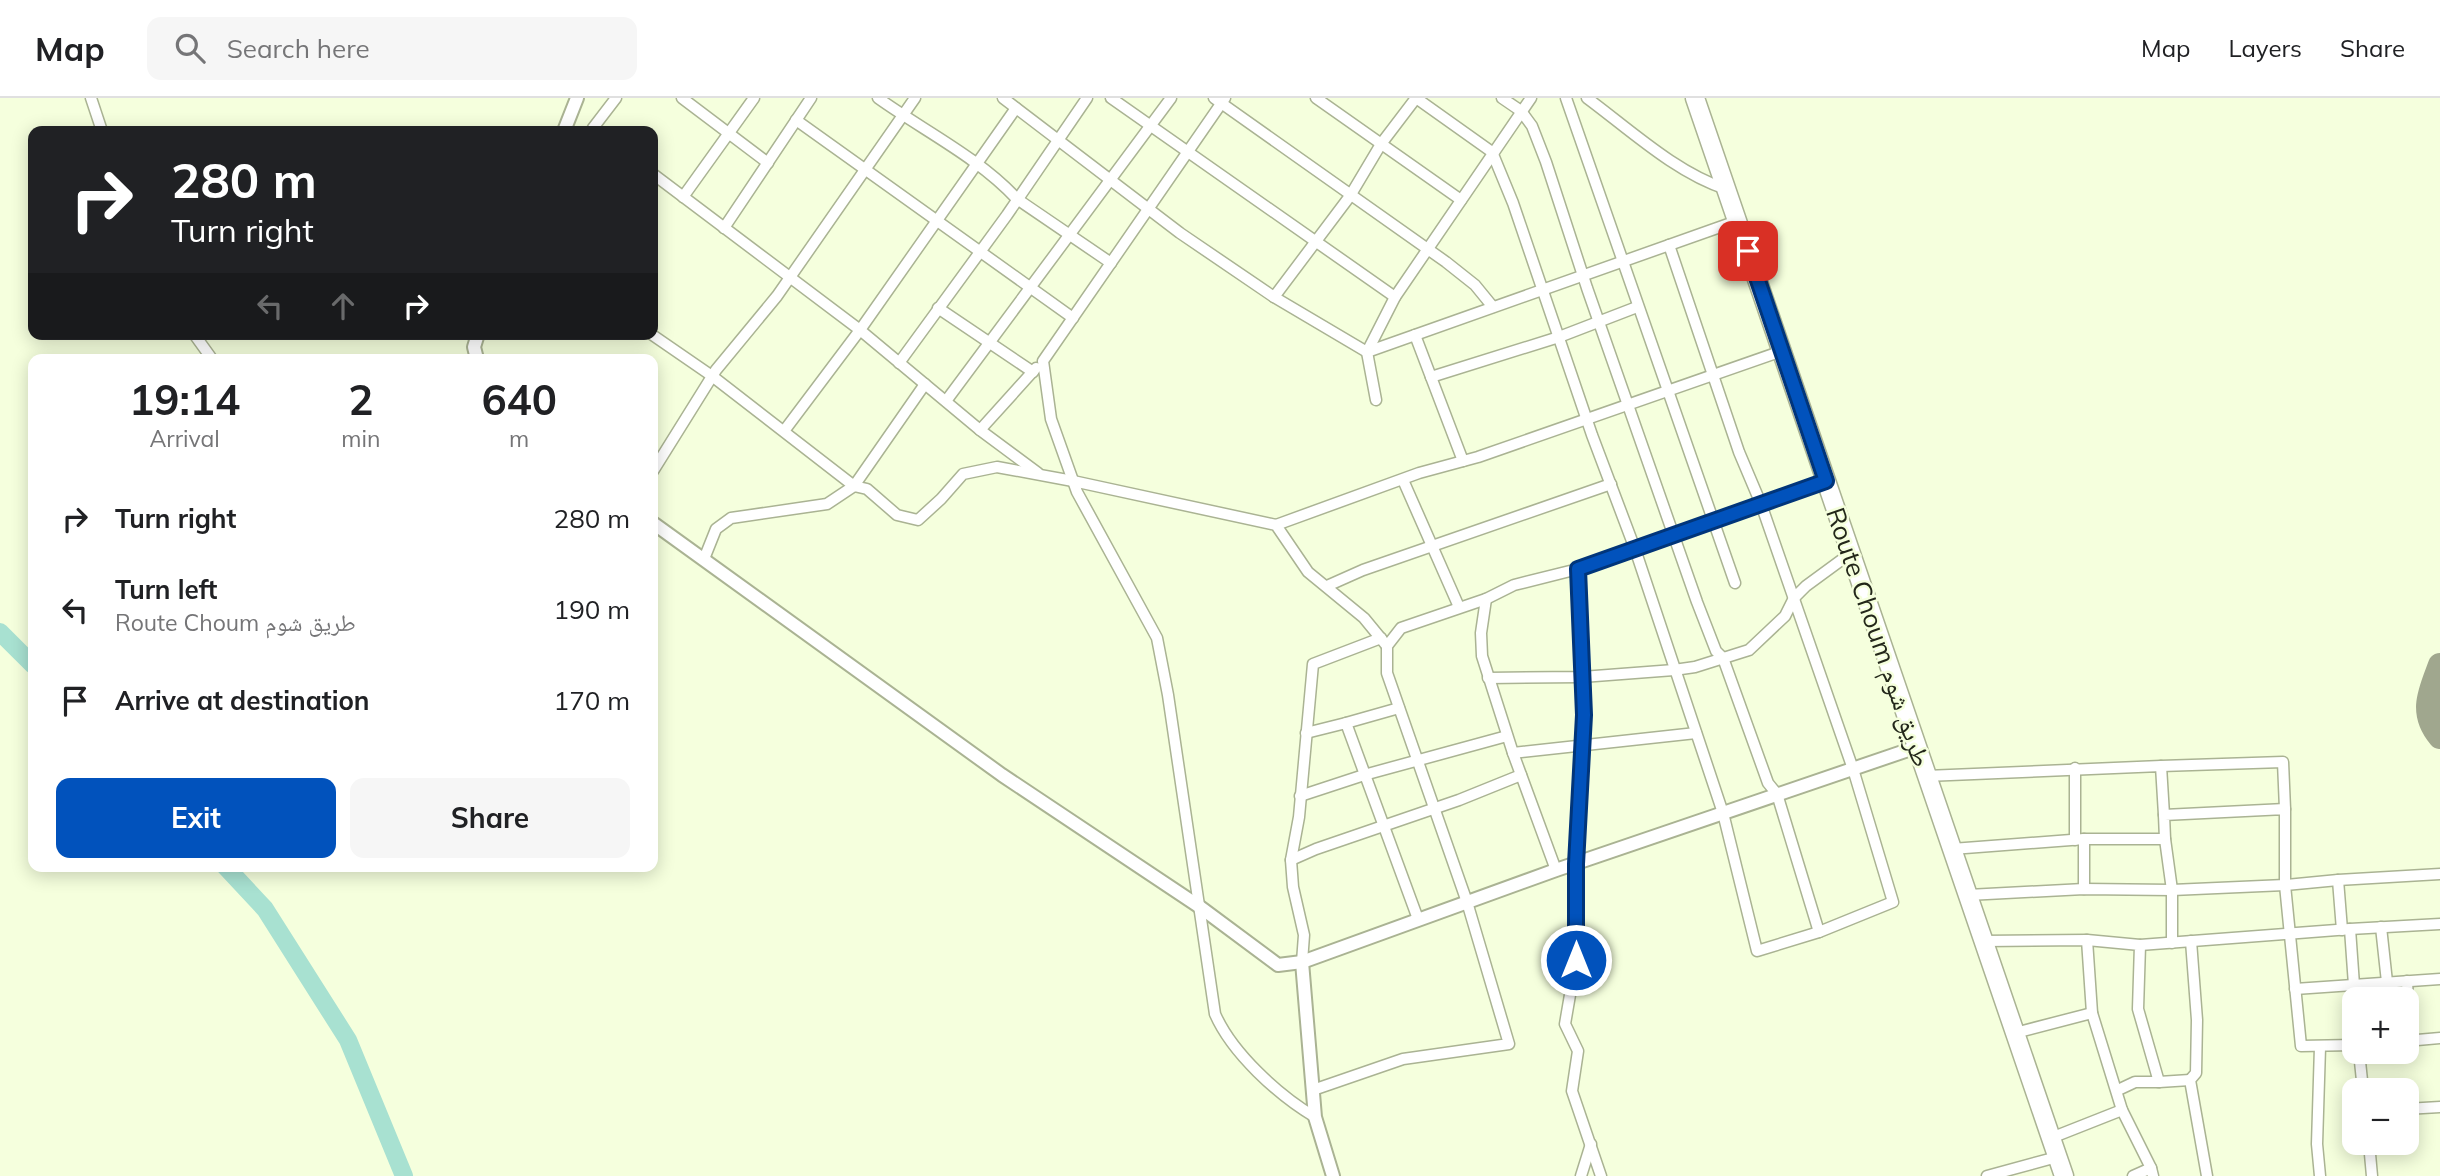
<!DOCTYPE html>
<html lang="en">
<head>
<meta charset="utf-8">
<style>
  body { margin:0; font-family:Mulish,"Noto Naskh Arabic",sans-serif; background:#f6f6f6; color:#202124; height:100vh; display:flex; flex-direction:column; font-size:26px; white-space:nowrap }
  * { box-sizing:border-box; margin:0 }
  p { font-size:23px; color:#757577 }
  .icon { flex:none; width:38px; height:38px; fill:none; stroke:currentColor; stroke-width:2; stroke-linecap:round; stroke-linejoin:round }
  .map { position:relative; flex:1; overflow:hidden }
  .drawer { position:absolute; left:28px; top:256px; width:630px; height:518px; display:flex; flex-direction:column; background:#fff; border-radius:14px; box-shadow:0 4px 18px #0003 }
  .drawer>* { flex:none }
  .guide { position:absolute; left:28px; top:28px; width:630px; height:214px; border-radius:14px; box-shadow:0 4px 18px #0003; background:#202124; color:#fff; overflow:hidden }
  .fabs { position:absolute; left:2342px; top:889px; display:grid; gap:14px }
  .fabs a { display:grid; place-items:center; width:77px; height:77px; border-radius:14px; background:#fff; box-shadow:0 4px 18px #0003; font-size:35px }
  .pin { position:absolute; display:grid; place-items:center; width:60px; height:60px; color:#fff; margin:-30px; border-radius:14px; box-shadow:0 4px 10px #0006 }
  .me { position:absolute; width:77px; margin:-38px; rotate:0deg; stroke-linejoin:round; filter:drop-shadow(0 0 5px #0008) }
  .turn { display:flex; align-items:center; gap:24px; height:147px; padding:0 28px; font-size:32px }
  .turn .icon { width:91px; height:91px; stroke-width:2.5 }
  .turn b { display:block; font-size:49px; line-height:60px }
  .lanes { display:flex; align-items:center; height:66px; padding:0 28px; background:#0003; justify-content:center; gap:35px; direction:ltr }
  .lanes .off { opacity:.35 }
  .eta { display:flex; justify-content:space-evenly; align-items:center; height:119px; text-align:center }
  .eta b { font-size:42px; font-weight:700; line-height:49px }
  .cta { display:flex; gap:14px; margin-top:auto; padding:14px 28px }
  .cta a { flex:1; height:80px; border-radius:14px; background:#0152bc; color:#fff; font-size:28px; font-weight:700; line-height:80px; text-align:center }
  .cta a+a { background:#f6f6f6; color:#202124 }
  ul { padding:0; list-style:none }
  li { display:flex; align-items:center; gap:21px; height:91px; padding:0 28px }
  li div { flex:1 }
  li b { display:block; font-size:26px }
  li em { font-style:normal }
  header { display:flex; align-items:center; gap:42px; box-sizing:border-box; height:98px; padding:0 35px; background:#fff; border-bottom:2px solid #e0e0e0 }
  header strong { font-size:33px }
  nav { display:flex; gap:38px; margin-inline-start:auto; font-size:24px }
  .search { width:490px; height:63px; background:#f6f6f6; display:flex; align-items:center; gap:18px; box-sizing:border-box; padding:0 24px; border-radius:14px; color:#757577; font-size:26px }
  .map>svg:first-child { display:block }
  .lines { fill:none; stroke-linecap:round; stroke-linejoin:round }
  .river { stroke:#a8e1d1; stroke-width:18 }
  .taxiway { stroke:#a0a78e; stroke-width:24 }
  .street-casing { stroke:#aab393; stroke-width:13 }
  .secondary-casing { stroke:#aab393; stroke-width:16 }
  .highway-casing { stroke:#aab393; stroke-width:21 }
  .street { stroke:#fff; stroke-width:10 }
  .secondary { stroke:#fff; stroke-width:12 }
  .highway { stroke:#fff; stroke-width:18 }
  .route-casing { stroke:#01357a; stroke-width:18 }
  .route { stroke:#0152bc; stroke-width:12 }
  .labels { text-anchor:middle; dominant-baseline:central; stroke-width:5; stroke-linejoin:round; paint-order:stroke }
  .street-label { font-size:26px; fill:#23271a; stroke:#f5ffdd }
</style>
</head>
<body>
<header>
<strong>Map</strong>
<div class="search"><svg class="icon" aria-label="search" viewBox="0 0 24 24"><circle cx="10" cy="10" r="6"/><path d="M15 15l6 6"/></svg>Search here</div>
<nav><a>Map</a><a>Layers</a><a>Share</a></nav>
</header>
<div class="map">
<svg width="2440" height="1078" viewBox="0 0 2440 1078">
  <rect width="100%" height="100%" fill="#f5ffdd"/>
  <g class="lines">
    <g class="river">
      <polyline points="0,534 33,567"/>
      <polyline points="225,768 265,811 348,942 404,1078"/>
    </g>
    <path class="taxiway" d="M2440,567c-10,27 -21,47 0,72"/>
    <defs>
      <g id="street">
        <polyline points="91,0 102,33"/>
        <polyline points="682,0 768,65"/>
        <path d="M878,0c46,33 100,59 139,101l94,64"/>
        <polyline points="1003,0 1180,135 1274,199 1367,254 1737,123"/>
        <polyline points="1111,0 1395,199"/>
        <polyline points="1214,0 1446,164 1475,187 1493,209"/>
        <path d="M1225,0l-182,263 8,58 26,73 80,146 11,57 47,319c17,39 63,81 100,103"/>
        <polyline points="1316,0 1461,102"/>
        <polyline points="1416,0 1492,54 1513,105 1592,337 1635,451 1723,715 1757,853 1819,834 1777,696 1768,685 1723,560 1716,553 1697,504 1587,190 1546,64 1532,28 1521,13 1502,0"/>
        <polyline points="1566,0 1735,485"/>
        <path d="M1587,0c42,31 89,75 139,91"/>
        <polyline points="1016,10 860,232 980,332 1038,375"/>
        <polyline points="796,22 1073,220"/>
        <polyline points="597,33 593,30 616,0"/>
        <polyline points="653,76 860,232 784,333"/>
        <polyline points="683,99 754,0"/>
        <polyline points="724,130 811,0"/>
        <polyline points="1669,147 1739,354 1761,406 1853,671 1893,804 1819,834"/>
        <polyline points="1274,199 1350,98 1381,46 1416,0"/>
        <polyline points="938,210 1033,274"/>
        <polyline points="194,236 212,261"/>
        <polyline points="651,236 712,278 854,388 925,286"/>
        <polyline points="1415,237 1463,363"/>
        <polyline points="899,265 1007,117 1087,0"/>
        <polyline points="1431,279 1559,239 1637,209"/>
        <polyline points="1376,302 1367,254 1395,199 1531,0"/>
        <polyline points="946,303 1171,0"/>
        <polyline points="980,332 1036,270"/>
        <polyline points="653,373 716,272 777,198 915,0"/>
        <polyline points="1403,382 1459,509"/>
        <polyline points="1276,427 1419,375 1478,359 1782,253"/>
        <polyline points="704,461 716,431 731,420 827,406 854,388 867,391 897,417 918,422 941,401 963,376 997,369 1073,383 1276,427 1308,474 1364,520 1387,548"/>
        <polyline points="1578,471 1584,617 1576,766 1576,862 1565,926 1578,953 1572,993 1601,1078"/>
        <polyline points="1327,488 1363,472 1611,386"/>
        <polyline points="1486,501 1481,535 1482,558 1513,655 1556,772"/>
        <polyline points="1488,580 1582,579 1674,572 1695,569 1749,552 1785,518 1794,500 1806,488 1851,455"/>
        <polyline points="1346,625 1399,610"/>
        <polyline points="1306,635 1346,625 1418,821"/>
        <polyline points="1513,655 1696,635"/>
        <polyline points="2161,668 2283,664 2285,711"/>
        <polyline points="2075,670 2075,742"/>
        <polyline points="1926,678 2161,668 2164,717"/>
        <polyline points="1300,698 1364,677 1507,638"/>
        <polyline points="2165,741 2172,792 2172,845"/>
        <polyline points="1952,751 2084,741 2165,741 2164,717 2285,711 2285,787 2301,948 2354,947"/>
        <polyline points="1291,762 1316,751 1459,702 1521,677"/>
        <polyline points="2338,782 2342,832"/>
        <polyline points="2084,791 2084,741"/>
        <polyline points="1968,797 2084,791 2172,792 2285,787 2338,782 2440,776"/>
        <polyline points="2381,829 2387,884"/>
        <polyline points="2350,831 2440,826"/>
        <polyline points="2087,842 2140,847 2138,911 2159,984 2135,984 2118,992"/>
        <polyline points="1984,843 2087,842 2092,915"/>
        <polyline points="2191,843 2197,922 2196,975 2190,982 2207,1078"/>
        <polyline points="2140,847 2350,831 2355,901"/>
        <polyline points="1302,864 1304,837 1293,789 1291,762 1299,719 1313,566 1381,540"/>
        <polyline points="2407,883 2410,942"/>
        <polyline points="2295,891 2440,881"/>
        <polyline points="2015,935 2092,915 2122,1012"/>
        <polyline points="2406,943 2440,940"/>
        <polyline points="2359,954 2363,992"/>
        <polyline points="2159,984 2190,982"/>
        <polyline points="1313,992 1403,961 1509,946 1467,804 1387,575 1387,548 1401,530 1486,501 1514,487 1578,471 1826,383"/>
        <polyline points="2406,1011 2440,1009"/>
        <polyline points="2051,1040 2122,1012 2151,1070"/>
        <polyline points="2369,1045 2372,1078"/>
        <polyline points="1581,1078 1591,1046"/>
        <polyline points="1987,1078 2057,1059"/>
        <polyline points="2133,1078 2151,1070 2153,1078"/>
        <polyline points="2320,1078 2317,1046 2320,949"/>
      </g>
      <g id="secondary">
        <polyline points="564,33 577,0"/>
        <polyline points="477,261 474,249 478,236"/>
        <polyline points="653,425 1002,677 1200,809 1278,867 1302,864 1556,772 1917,649"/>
        <polyline points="1302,864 1315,1019 1333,1078"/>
      </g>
      <polyline id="highway" points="1695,0 2064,1078"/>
    </defs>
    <use href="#street" class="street-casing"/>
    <use href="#secondary" class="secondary-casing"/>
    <use href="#highway" class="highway-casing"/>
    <use href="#street" class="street"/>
    <use href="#secondary" class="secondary"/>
    <use href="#highway" class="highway"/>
  </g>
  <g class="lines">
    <defs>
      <polyline id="route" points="1576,862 1576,766 1584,617 1578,471 1826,383 1748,153"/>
    </defs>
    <use href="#route" class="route-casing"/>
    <use href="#route" class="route"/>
  </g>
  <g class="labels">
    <g class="street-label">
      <text transform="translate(1879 539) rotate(71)">Route Choum طريق شوم</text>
    </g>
  </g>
</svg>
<div class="fabs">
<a>+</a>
<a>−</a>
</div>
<div class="pin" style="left:1748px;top:153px;background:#d93025"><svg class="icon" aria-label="arrive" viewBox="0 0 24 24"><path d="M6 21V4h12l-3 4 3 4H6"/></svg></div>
<svg class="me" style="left:1576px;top:862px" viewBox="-20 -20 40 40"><circle r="17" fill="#0152bc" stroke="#fff" stroke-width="3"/><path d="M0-11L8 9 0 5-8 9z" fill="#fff"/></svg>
<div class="guide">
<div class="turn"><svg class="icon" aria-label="right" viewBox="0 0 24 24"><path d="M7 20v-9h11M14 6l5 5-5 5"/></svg><div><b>280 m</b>Turn right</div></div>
<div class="lanes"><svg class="icon off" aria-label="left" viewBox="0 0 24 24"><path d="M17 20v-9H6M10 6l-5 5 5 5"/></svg><svg class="icon off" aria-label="ahead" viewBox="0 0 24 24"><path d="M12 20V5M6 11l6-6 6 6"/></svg><svg class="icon" aria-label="right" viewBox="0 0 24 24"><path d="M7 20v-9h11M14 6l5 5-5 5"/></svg></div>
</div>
<section class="drawer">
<div class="eta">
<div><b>19:14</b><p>Arrival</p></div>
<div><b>2</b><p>min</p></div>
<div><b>640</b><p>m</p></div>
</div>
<ul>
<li><svg class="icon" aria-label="right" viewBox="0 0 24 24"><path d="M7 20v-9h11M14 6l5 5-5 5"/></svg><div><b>Turn right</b></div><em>280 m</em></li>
<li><svg class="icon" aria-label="left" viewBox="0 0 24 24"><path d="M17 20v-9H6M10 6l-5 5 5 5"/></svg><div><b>Turn left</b><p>Route Choum طريق شوم</p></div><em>190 m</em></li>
<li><svg class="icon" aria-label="arrive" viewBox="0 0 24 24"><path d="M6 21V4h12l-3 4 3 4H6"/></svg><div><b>Arrive at destination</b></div><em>170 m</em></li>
</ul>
<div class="cta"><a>Exit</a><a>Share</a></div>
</section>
</div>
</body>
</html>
